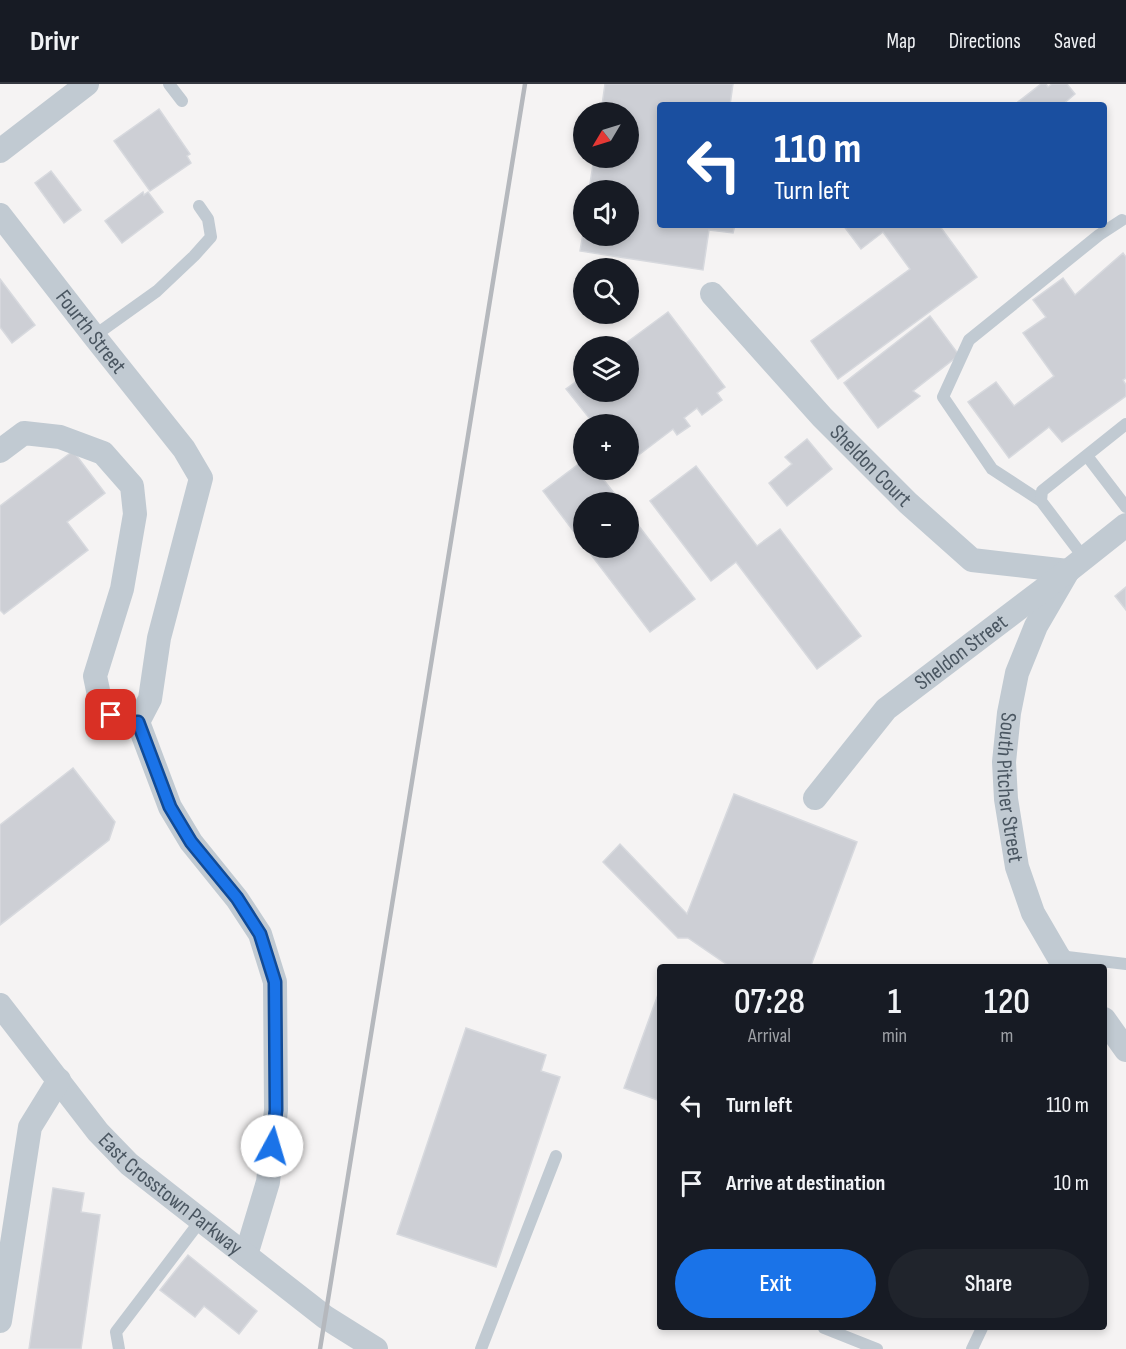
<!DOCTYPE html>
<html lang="en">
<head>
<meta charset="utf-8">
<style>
  body { margin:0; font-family:"Sofia Sans Condensed",sans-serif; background:#20242c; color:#f1f3f6; height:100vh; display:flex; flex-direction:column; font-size:22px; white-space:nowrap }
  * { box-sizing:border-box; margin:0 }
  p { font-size:20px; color:#9ea1a6 }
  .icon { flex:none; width:33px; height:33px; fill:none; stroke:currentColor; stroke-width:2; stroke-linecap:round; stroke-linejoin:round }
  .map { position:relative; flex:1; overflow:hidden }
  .drawer { position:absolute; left:657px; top:880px; width:450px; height:366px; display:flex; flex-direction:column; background:#171b24; border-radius:6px; box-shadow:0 3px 9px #0003 }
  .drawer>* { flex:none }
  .banner { position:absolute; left:657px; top:18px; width:450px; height:126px; border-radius:6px; box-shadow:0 3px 9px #0003; background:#1a4fa0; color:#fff; overflow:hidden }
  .needle { width:39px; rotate:232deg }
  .fabs { position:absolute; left:573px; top:18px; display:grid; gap:12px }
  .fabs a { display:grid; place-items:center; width:66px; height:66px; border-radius:50%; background:#171b24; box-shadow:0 3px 9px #0003; font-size:30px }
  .pin { position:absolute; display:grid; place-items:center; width:51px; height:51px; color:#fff; margin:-26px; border-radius:12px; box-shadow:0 3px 9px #0006 }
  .me { position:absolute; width:66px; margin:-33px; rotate:6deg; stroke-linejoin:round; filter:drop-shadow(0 0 4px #0008) }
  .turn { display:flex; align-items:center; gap:21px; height:126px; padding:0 18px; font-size:27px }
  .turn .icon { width:78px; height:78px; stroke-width:2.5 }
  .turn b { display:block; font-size:42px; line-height:51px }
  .eta { display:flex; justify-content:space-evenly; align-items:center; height:102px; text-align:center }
  .eta b { font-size:36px; font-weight:600; line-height:42px }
  .cta { display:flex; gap:12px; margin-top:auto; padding:12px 18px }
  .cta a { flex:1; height:69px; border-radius:36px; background:#1a73e8; color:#fff; font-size:24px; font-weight:600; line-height:69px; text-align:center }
  .cta a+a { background:#20242c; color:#f1f3f6 }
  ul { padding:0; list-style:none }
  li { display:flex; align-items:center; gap:18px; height:78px; padding:0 18px }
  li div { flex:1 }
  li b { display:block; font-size:22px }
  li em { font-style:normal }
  header { display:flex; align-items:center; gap:36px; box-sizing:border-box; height:84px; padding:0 30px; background:#171b24; border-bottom:2px solid #363941 }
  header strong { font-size:28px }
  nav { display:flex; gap:33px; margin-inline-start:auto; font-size:21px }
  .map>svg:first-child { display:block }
  .building { fill:#cdcfd5; stroke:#d7d9de; stroke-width:1.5 }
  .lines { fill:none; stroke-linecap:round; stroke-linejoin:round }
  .service { stroke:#c1cad2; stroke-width:12 }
  .minor { stroke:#c1cad2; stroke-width:24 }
  .rail { stroke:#b5b8bd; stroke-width:4.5 }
  .route-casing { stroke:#114b97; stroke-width:15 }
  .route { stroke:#1a73e8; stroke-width:10 }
  .labels { text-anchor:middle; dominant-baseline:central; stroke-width:5; stroke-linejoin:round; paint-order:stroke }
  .street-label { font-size:22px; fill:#4a5661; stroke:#fff }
</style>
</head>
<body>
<header>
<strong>Drivr</strong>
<nav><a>Map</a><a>Directions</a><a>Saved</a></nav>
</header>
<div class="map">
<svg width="1126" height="1265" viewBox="0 0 1126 1265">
  <rect width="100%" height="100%" fill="#f5f3f3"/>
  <g class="building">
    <polygon points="605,0 733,0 730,21 660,21 660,141 735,141 733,149 709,146 703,186 580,167 584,144 584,152 628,152 628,106 589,106 594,74 628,74 628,28 601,28"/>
    <polygon points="1041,0 1046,0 1048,3 1052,0 1067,0 1075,10 1062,21 1014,21"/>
    <polygon points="159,25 190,70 187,72 191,79 150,107 114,57"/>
    <polygon points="51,87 81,126 64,139 35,99"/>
    <polygon points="143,108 144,111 148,108 163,128 122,159 105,137"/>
    <polygon points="843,141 939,141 977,193 838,295 811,257 910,185 883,148 861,165"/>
    <polygon points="1123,169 1126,173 1126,294 1123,296 1126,301 1126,312 1062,358 1049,343 1009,374 968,318 996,298 1014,322 1054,292 1023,249 1046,233 1033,216 1063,194 1075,211"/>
    <polygon points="0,195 35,241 12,259 0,243"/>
    <polygon points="668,228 725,303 717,309 722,316 702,331 697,324 684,334 690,342 677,351 673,345 628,379 628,340 594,340 566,305 584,292 584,308 628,308 628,262 622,262"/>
    <polygon points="930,232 959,271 913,307 920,312 878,344 844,299"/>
    <polygon points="807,355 832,385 787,422 769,399 792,380 785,373"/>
    <polygon points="73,367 105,409 67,438 88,466 4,530 0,526 0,422"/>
    <polygon points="584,376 584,386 596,386 621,418 584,418 584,461 543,407"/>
    <polygon points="696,382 757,462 780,445 861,552 817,585 736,478 711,497 650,417"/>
    <polygon points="628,428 695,515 650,548 586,464 628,464"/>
    <polygon points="1126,503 1126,526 1115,512"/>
    <polygon points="73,684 115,738 109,756 0,841 0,741"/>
    <polygon points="734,710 857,758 810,884 732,884 688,854 678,854 603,778 620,760 687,830"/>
    <polygon points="660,905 660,1017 624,1004"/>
    <polygon points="466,944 546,971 541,987 560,993 496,1183 397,1150"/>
    <polygon points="53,1104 84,1109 81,1128 100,1131 81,1265 29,1265"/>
    <polygon points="188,1171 257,1227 239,1250 204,1222 195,1233 160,1206"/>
  </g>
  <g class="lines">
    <g class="service">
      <polyline points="169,0 182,17"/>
      <polyline points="94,252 157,207 194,172 211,153 208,135 199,122"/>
      <polyline points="1087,372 1126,423"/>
      <polyline points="1041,417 992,385 943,313 969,256 1099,151 1122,136"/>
      <polyline points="1084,474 1041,417 1042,407 1126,340"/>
      <polyline points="1059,872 1126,880"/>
      <polyline points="824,1244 877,1265"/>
      <polyline points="119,1265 116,1248 201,1136"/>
      <polyline points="481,1265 556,1072"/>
      <polyline points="972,1265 982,1244"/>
    </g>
    <g class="minor">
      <polyline points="0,67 87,0"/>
      <path id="s1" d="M0,131l94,121 90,113 17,29 -42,160 -9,61 -12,23 -17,3 -20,-20 -6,-29 27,-87 13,-75 -3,-28 -29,-33 -43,-16 -36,-4 -24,18"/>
      <path id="s2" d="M712,210l110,123 86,86 64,57 96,11 -32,55 -19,47 -8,40 -5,49 2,37 11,68 16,46 25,43 8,12"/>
      <polyline points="138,638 170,723 191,758 237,815 260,850 275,898 276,1026 268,1098 246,1171"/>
      <path id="s3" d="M815,714l71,-89 182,-138 58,-46"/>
      <path id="s4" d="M0,921l98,127 31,32 196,153 51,32"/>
      <polyline points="1104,935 1126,966"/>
      <polyline points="0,1237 30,1043 59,996"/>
    </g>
    <polyline class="rail" points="320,1265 525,0"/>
  </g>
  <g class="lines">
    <defs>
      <polyline id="route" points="111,631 121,641 138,638 170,723 191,758 237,814 260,850 275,898 276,1026 272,1062"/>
    </defs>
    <use href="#route" class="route-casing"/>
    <use href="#route" class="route"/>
  </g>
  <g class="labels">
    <g class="street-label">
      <text stroke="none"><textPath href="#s1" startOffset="148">Fourth Street</textPath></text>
      <text stroke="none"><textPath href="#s2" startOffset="234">Sheldon Court</textPath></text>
      <text stroke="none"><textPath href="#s3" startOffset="208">Sheldon Street</textPath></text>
      <text stroke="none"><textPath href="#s2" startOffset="699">South Pitcher Street</textPath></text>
      <text stroke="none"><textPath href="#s4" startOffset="256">East Crosstown Parkway</textPath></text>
    </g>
  </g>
</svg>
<div class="fabs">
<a><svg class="needle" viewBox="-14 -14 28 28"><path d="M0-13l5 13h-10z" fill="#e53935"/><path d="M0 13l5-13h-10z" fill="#9ea1a6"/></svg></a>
<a><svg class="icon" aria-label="sound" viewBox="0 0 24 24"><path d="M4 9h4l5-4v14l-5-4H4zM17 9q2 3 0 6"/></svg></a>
<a><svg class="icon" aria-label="search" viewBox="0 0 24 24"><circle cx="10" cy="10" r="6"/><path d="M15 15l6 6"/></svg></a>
<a><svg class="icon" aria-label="layers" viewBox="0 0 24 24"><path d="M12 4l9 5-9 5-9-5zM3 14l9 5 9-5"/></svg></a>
<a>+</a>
<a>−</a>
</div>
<div class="pin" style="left:111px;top:631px;background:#d93025"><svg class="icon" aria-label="arrive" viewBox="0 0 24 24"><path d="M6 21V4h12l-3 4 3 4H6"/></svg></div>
<svg class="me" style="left:272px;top:1062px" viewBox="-20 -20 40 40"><circle r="19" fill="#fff"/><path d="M0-13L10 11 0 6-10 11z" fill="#1a73e8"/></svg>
<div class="banner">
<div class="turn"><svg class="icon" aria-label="left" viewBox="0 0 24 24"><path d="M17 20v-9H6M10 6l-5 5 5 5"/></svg><div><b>110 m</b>Turn left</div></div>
</div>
<section class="drawer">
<div class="eta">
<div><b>07:28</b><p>Arrival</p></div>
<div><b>1</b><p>min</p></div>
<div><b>120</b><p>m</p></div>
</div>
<ul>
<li><svg class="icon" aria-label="left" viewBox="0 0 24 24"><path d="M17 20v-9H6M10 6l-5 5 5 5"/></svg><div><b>Turn left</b></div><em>110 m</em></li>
<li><svg class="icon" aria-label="arrive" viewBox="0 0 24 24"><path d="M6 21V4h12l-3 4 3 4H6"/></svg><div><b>Arrive at destination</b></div><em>10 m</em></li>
</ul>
<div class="cta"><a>Exit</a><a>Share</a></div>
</section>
</div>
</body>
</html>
